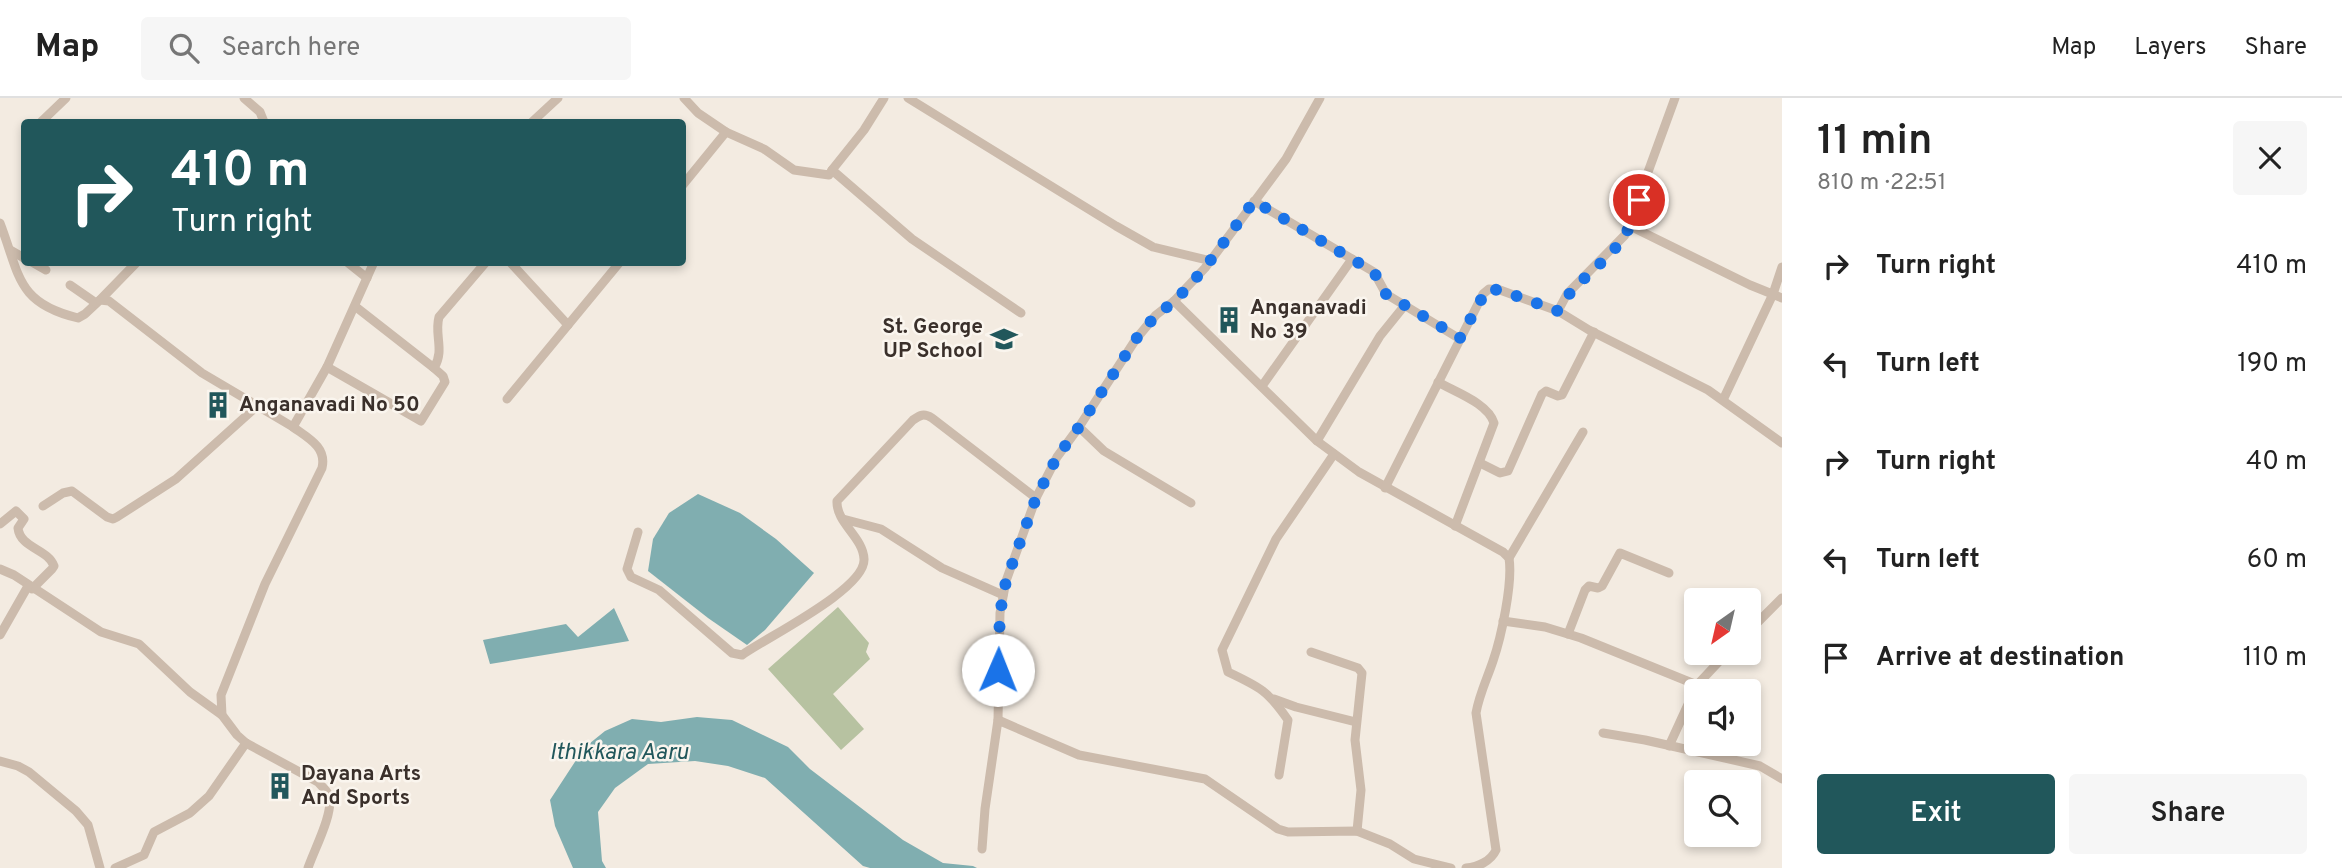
<!DOCTYPE html>
<html lang="en">
<head>
<meta charset="utf-8">
<style>
  body { margin:0; font-family:Overpass,sans-serif; background:#f6f6f6; color:#222; height:100vh; display:flex; flex-direction:column; font-size:26px; white-space:nowrap }
  * { box-sizing:border-box; margin:0 }
  p { font-size:23px; color:#767676 }
  .icon { flex:none; width:38px; height:38px; fill:none; stroke:currentColor; stroke-width:2; stroke-linecap:round; stroke-linejoin:round }
  .map { position:relative; flex:1; overflow:hidden }
  .sheet { display:flex; flex-direction:column; background:#fff; width:560px }
  .sheet>* { flex:none }
  .hud { position:absolute; left:21px; top:21px; width:665px; height:147px; border-radius:7px; box-shadow:0 4px 10px #0003; background:#21575b; color:#fff; overflow:hidden }
  .needle { width:46px; rotate:214deg }
  .fabs { position:absolute; left:1684px; top:490px; display:grid; gap:14px }
  .fabs a { display:grid; place-items:center; width:77px; height:77px; border-radius:7px; background:#fff; box-shadow:0 4px 10px #0003; font-size:35px }
  .pin { position:absolute; display:grid; place-items:center; width:60px; height:60px; color:#fff; margin:-30px; border:4px solid #fff; border-radius:50%; box-shadow:0 2px 7px #0007 }
  .me { position:absolute; width:77px; margin:-38px; rotate:1deg; stroke-linejoin:round; filter:drop-shadow(0 0 5px #0008) }
  .turn { display:flex; align-items:center; gap:24px; height:147px; padding:0 35px; font-size:32px }
  .turn .icon { width:91px; height:91px; stroke-width:2.5 }
  .turn b { display:block; font-size:49px; line-height:60px }
  .round { display:grid; place-items:center; flex:none; width:74px; height:74px; border-radius:7px; background:#f6f6f6 }
  .head { display:flex; align-items:center; justify-content:space-between; height:119px; padding:0 35px }
  h1 { font-size:42px; font-weight:600; line-height:52px }
  .button { display:flex; gap:14px; margin-top:auto; padding:14px 35px }
  .button a { flex:1; height:80px; border-radius:7px; background:#21575b; color:#fff; font-size:28px; font-weight:600; line-height:80px; text-align:center }
  .button a+a { background:#f6f6f6; color:#222 }
  ul { padding:0; list-style:none }
  li { display:flex; align-items:center; gap:21px; height:98px; padding:0 35px }
  li div { flex:1 }
  li b { display:block; font-size:26px }
  li em { font-style:normal }
  header { display:flex; align-items:center; gap:42px; box-sizing:border-box; height:98px; padding:0 35px; background:#fff; border-bottom:2px solid #e0e0e0 }
  header strong { font-size:33px }
  nav { display:flex; gap:38px; margin-inline-start:auto; font-size:24px }
  .search { width:490px; height:63px; background:#f6f6f6; display:flex; align-items:center; gap:18px; box-sizing:border-box; padding:0 24px; border-radius:7px; color:#767676; font-size:26px }
  main { display:flex; flex:1; min-height:0 }
  .map>svg:first-child { display:block }
  .green { fill:#b7c2a1 }
  .water { fill:#80aeb0 }
  .lines { fill:none; stroke-linecap:round; stroke-linejoin:round }
  .street { stroke:#ccbbac; stroke-width:9 }
  .route { stroke:#1a73e8; stroke-width:12; stroke-dasharray:0 21.6 }
  .labels { text-anchor:middle; dominant-baseline:central; stroke-width:5; stroke-linejoin:round; paint-order:stroke }
  .poi-label { font-size:21px; font-weight:bold; fill:#3a302b; stroke:#faf5ee; text-anchor:start }
  .water-label { font-size:23px; font-style:italic; fill:#21575b; stroke:#faf5ee }
</style>
</head>
<body>
<header>
<strong>Map</strong>
<div class="search"><svg class="icon" aria-label="search" viewBox="0 0 24 24"><circle cx="10" cy="10" r="6"/><path d="M15 15l6 6"/></svg>Search here</div>
<nav><a>Map</a><a>Layers</a><a>Share</a></nav>
</header>
<main>
<div class="map">
<svg width="1782" height="770" viewBox="0 0 1782 770">
  <rect width="100%" height="100%" fill="#f3ebe1"/>
  <polygon class="green" points="838,509 869,545 866,554 870,561 833,596 864,631 841,652 768,571"/>
  <g class="water">
    <polygon points="698,396 740,415 776,441 814,475 765,532 747,547 708,520 648,473 653,441 669,415"/>
    <polygon points="614,510 629,543 490,566 483,542 566,526 578,539"/>
    <polygon points="697,619 732,622 788,649 810,671 903,742 943,765 973,768 977,770 870,770 863,768 765,680 728,668 695,663 648,666 615,690 598,714 602,763 606,770 573,770 555,728 550,702 584,650 605,633 632,621 661,624"/>
  </g>
  <g class="lines">
    <g class="street">
      <polyline points="244,0 260,14 264,24"/>
      <polyline points="684,0 698,15 726,34 764,51 794,72 829,77 832,72 912,141 1021,215"/>
      <polyline points="908,0 1116,128 1153,149 1211,163"/>
      <polyline points="41,24 66,0"/>
      <polyline points="532,24 558,0"/>
      <polyline points="832,72 864,32 884,0"/>
      <polyline points="682,88 726,34"/>
      <polyline points="1254,103 1374,174 1386,196 1460,241"/>
      <path d="M0,125c20,52 16,80 78,95l7,-4 15,-14 9,1 93,72 91,54"/>
      <polyline points="1630,128 1750,187 1782,200"/>
      <polyline points="10,152 24,160"/>
      <polyline points="32,164 46,172"/>
      <polyline points="347,164 367,180"/>
      <polyline points="510,164 568,227"/>
      <polyline points="70,187 96,205"/>
      <polyline points="100,202 137,164"/>
      <path d="M1174,203l143,140 42,31 144,80 6,6c4,25 -8,80 -16,103 -6,18 -14,34 -17,52l20,137c-5,11 -18,17 -30,18"/>
      <polyline points="356,209 434,270"/>
      <polyline points="1558,213 1567,196 1625,137 1675,0"/>
      <path d="M327,269l94,54 24,-39 -2,-6 -9,-8c11,-18 0,-33 5,-51l47,-55"/>
      <path d="M1438,284c17,10 50,21 56,41l-39,103"/>
      <polyline points="1262,288 1352,161"/>
      <polyline points="507,301 620,164"/>
      <polyline points="1723,302 1773,196 1782,169"/>
      <polyline points="1079,329 1104,353 1191,405"/>
      <polyline points="1317,343 1380,238 1405,207"/>
      <polyline points="1480,365 1500,375 1508,373 1542,296 1546,293 1558,298 1562,297 1594,234"/>
      <polyline points="1385,390 1483,196 1489,191 1500,192 1558,213 1589,232 1708,292 1782,345"/>
      <polyline points="43,408 63,395 72,393 107,419 113,421 117,419 176,381 256,309"/>
      <polyline points="843,421 881,431 942,470 1003,497"/>
      <path d="M0,426l16,-13 8,8 -6,9c2,20 30,21 36,38l-2,3 -20,20"/>
      <path d="M638,434l-11,37 4,8 28,13 73,63 10,2c25,-18 124,-66 122,-96 -1,-22 -28,-36 -27,-58l76,-81c7,-5 11,-7 19,-2l104,80"/>
      <polyline points="1509,460 1583,334"/>
      <polyline points="0,471 14,477 101,534 139,546 190,594 222,617"/>
      <polyline points="1503,523 1545,529 1581,540 1697,587"/>
      <polyline points="1748,534 1782,500"/>
      <polyline points="1568,536 1585,492 1589,488 1598,490 1602,488 1620,455 1669,475"/>
      <polyline points="0,537 28,488"/>
      <polyline points="1311,554 1358,570 1362,575 1355,642 1361,692 1357,733"/>
      <polyline points="1274,601 1296,609 1356,624"/>
      <polyline points="998,622 1000,515 1006,483 1036,400 1057,359 1079,329 1136,241 1156,217 1174,203 1205,170 1246,115 1286,61 1320,0"/>
      <polyline points="1603,635 1645,642 1760,668 1782,681"/>
      <polyline points="1669,648 1697,587 1727,555"/>
      <polyline points="0,663 18,668 29,674 76,713 88,727 100,770"/>
      <path d="M1279,677l9,-55c-20,-29 -28,-33 -60,-48l-6,-22 54,-111 58,-85"/>
      <polyline points="982,751 985,711 998,622 1079,657 1205,681 1278,731 1288,734 1357,733 1390,746 1414,761 1451,770"/>
      <polyline points="115,770 144,757 154,734 190,715 209,698 246,645"/>
      <path d="M308,770c6,-18 26,-55 21,-72 -2,-6 -7,-9 -11,-14l-72,-39 -9,-8 -15,-20 -1,-20 44,-111 57,-116c5,-21 -14,-30 -29,-41l34,-60 47,-105"/>
    </g>
  </g>
  <g class="lines">
    <path class="route" d="M998,572l2,-57 6,-32 30,-83 21,-41 22,-30 57,-88 20,-24 18,-13 31,-34 49,-67 120,71 12,22 74,44 27,-49 13,1 58,21c15,-29 44,-44 63,-70 9,-12 13,-27 18,-41"/>
  </g>
  <defs>
    <symbol id="building-bare" viewBox="-9 -9 18 18"><path d="M-4-6H4V6H1V3H-1V6H-4ZM-2.5-4.3h1.7v1.8h-1.7ZM.8-4.3h1.7v1.8H.8ZM-2.5-1h1.7V.8h-1.7ZM.8-1h1.7V.8H.8Z" fill="#21575b" stroke="#faf5ee" stroke-width="2.5" paint-order="stroke"/></symbol>
    <symbol id="school-bare" viewBox="-9 -9 18 18"><path d="M0-5L7-2L0 1L-7-2ZM-4 1L0 2.5L4 1V4Q0 6-4 4Z" fill="#21575b" stroke="#faf5ee" stroke-width="2.5" paint-order="stroke"/></symbol>
  </defs>
  <g fill-rule="evenodd">
    <use href="#building-bare" x="1210" y="203" width="38" height="38"/>
    <use href="#school-bare" x="985" y="222" width="38" height="38"/>
    <use href="#building-bare" x="199" y="288" width="38" height="38"/>
    <use href="#building-bare" x="261" y="669" width="38" height="38"/>
  </g>
  <g class="labels">
    <g class="poi-label">
      <text x="1250" y="210">Anganavadi<tspan x="1250" dy="24">No 39</tspan></text>
      <text x="983" y="229" text-anchor="end">St. George<tspan x="983" dy="24">UP School</tspan></text>
      <text x="239" y="307">Anganavadi No 50</text>
      <text x="301" y="676">Dayana Arts<tspan x="301" dy="24">And Sports</tspan></text>
    </g>
    <g class="water-label">
      <text x="619" y="655">Ithikkara Aaru</text>
    </g>
  </g>
</svg>
<div class="fabs">
<a><svg class="needle" viewBox="-14 -14 28 28"><path d="M0-13l5 13h-10z" fill="#e53935"/><path d="M0 13l5-13h-10z" fill="#767676"/></svg></a>
<a><svg class="icon" aria-label="sound" viewBox="0 0 24 24"><path d="M4 9h4l5-4v14l-5-4H4zM17 9q2 3 0 6"/></svg></a>
<a><svg class="icon" aria-label="search" viewBox="0 0 24 24"><circle cx="10" cy="10" r="6"/><path d="M15 15l6 6"/></svg></a>
</div>
<div class="pin" style="left:1639px;top:102px;background:#d93025"><svg class="icon" aria-label="arrive" viewBox="0 0 24 24"><path d="M6 21V4h12l-3 4 3 4H6"/></svg></div>
<svg class="me" style="left:998px;top:572px" viewBox="-20 -20 40 40"><circle r="19" fill="#fff"/><path d="M0-13L10 11 0 6-10 11z" fill="#1a73e8"/></svg>
<div class="hud">
<div class="turn"><svg class="icon" aria-label="right" viewBox="0 0 24 24"><path d="M7 20v-9h11M14 6l5 5-5 5"/></svg><div><b>410 m</b>Turn right</div></div>
</div>
</div>
<section class="sheet">
<div class="head"><div><h1>11 min</h1><p>810 m · 22:51</p></div><a class="round"><svg class="icon" aria-label="close" viewBox="0 0 24 24"><path d="M6 6l12 12M18 6L6 18"/></svg></a></div>
<ul>
<li><svg class="icon" aria-label="right" viewBox="0 0 24 24"><path d="M7 20v-9h11M14 6l5 5-5 5"/></svg><div><b>Turn right</b></div><em>410 m</em></li>
<li><svg class="icon" aria-label="left" viewBox="0 0 24 24"><path d="M17 20v-9H6M10 6l-5 5 5 5"/></svg><div><b>Turn left</b></div><em>190 m</em></li>
<li><svg class="icon" aria-label="right" viewBox="0 0 24 24"><path d="M7 20v-9h11M14 6l5 5-5 5"/></svg><div><b>Turn right</b></div><em>40 m</em></li>
<li><svg class="icon" aria-label="left" viewBox="0 0 24 24"><path d="M17 20v-9H6M10 6l-5 5 5 5"/></svg><div><b>Turn left</b></div><em>60 m</em></li>
<li><svg class="icon" aria-label="arrive" viewBox="0 0 24 24"><path d="M6 21V4h12l-3 4 3 4H6"/></svg><div><b>Arrive at destination</b></div><em>110 m</em></li>
</ul>
<div class="button"><a>Exit</a><a>Share</a></div>
</section>
</main>
</body>
</html>
